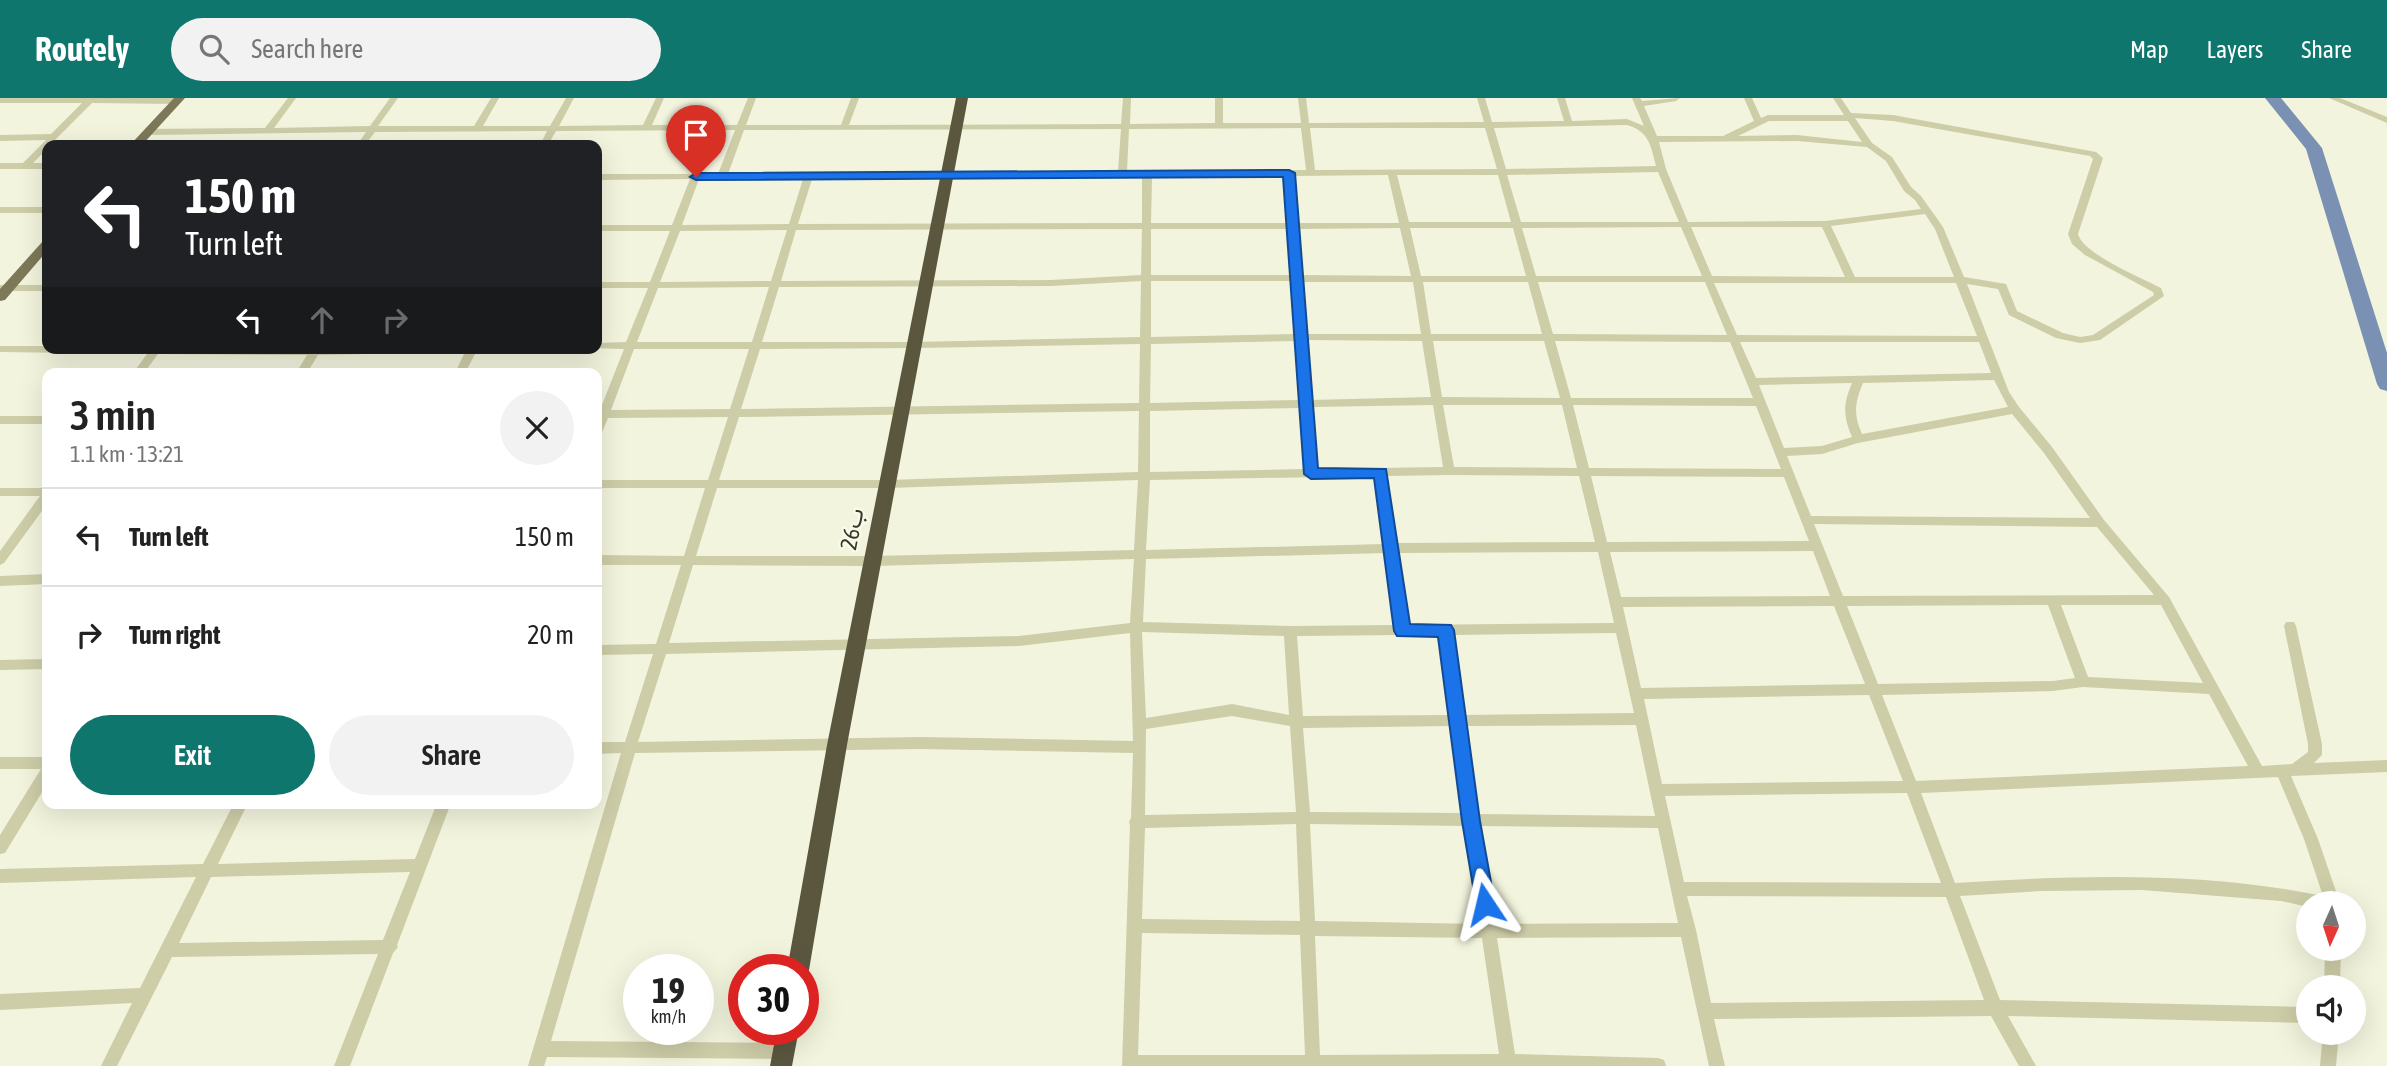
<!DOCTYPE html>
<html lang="en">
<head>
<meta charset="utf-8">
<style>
  body { margin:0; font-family:"Asap Condensed",Vazirmatn,sans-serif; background:#f2f2f2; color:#222; height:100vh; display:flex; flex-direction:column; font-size:26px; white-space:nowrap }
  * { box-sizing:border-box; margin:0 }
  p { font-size:23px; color:#767676 }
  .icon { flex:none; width:38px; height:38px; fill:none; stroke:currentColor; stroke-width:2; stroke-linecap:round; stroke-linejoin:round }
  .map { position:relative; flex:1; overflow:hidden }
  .details { position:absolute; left:42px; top:270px; width:560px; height:441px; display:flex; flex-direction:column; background:#fff; border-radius:14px; box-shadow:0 7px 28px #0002 }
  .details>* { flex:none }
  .hud { position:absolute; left:42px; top:42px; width:560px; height:214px; border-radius:14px; box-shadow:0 7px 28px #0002; background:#202124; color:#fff; overflow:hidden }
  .needle { width:46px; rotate:183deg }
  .controls { position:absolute; left:2296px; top:793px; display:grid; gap:14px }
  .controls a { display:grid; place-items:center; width:70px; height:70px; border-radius:50%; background:#fff; box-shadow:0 7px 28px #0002; font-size:35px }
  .speed { position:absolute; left:623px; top:856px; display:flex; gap:14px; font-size:35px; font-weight:700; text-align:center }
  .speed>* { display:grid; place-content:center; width:91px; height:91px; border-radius:50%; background:#fff; box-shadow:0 7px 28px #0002; line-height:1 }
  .speed small { font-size:18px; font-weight:400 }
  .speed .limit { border:10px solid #d22; background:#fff; color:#111 }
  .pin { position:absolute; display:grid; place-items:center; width:60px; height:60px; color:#fff; margin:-72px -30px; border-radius:50% 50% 50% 0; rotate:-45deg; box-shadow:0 0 7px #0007 }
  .pin .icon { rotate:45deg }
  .me { position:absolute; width:77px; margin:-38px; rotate:350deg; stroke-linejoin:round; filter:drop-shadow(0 0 5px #0008) }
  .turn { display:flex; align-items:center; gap:24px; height:147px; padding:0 28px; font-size:32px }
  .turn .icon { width:91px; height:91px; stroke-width:2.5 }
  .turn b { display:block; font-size:49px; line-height:60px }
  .lanes { display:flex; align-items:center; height:66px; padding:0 28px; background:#0003; justify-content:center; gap:35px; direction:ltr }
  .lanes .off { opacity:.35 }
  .round { display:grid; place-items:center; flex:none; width:74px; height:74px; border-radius:37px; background:#f2f2f2 }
  .summary { display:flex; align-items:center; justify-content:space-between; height:119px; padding:0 28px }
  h1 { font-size:42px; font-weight:600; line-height:52px }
  .primary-button { display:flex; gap:14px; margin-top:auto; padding:14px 28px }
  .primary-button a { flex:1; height:80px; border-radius:42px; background:#0f766e; color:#fff; font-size:28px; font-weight:600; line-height:80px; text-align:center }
  .primary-button a+a { background:#f2f2f2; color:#222 }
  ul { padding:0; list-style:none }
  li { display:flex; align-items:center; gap:21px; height:98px; padding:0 28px; border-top:2px solid #e0e0e0 }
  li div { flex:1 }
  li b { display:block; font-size:26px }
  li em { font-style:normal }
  header { display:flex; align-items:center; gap:42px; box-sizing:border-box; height:98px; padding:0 35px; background:#0f766e; color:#fff }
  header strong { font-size:33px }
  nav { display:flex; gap:38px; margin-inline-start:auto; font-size:24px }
  .search { width:490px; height:63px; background:#f2f2f2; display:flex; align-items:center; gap:18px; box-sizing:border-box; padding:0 24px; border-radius:38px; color:#767676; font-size:26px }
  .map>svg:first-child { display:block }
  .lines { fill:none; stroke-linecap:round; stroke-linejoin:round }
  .river { fill:#7a91b3; fill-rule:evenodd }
  .minor { fill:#cdcda8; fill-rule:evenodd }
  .major { fill:#7c7858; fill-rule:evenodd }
  .highway { fill:#5b573f; fill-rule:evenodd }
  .route { fill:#1a73e8; stroke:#114b97; stroke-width:2 }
  .labels { text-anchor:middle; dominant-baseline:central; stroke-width:5; stroke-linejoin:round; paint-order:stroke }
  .street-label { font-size:23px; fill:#393728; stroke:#f9fbea }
</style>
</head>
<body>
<header>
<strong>Routely</strong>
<div class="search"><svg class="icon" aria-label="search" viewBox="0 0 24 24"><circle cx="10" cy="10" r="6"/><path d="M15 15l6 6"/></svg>Search here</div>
<nav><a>Map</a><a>Layers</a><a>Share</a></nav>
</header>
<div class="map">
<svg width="2387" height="968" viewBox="0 0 2387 968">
  <rect width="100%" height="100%" fill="#f2f4dd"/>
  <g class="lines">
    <polygon class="river" points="2265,0 2281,0 2322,50 2387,255 2387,293 2380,291 2377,286 2306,51"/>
    <g class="minor">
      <polygon points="0,0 178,0 182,3 178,6 92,5 50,47 47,47 47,51 33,65 47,65 47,71 0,71 0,65 23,65 46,42 0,43 0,37 51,36 82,5 0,5"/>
      <path d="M288,0h8l-22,30 96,-2 20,-28h8l-20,28h96l17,-28h8l-16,28h67l16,-28h8l-15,28 84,-1 13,-27h8l-12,27h85l11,-27h8l-10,27h95l10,-27h8l-10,27 272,-1 2,-26h8l-1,26 85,-1v-25h8v25h78l-3,-25h8l3,25 175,-1 -7,-24h8l7,24 72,-1 -7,-23h8l7,23 55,-2 17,7 -12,-28h8l2,3 38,-3 -4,3 -32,5 13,30h66l31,-15 -10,-23h8l9,20 7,-3h76l-11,-17h8l10,15 42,2 203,37 7,6 -25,76c5,20 64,44 83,54l3,8 -64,44 -20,3 -24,-5 -47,-23 -11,-26 -31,-5 42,108 10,15 33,40 52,73 65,77 93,169 30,-2 16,-12v-8l-24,-118 2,-4h8l2,4 26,118v11l-8,8 73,-3v12l-96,4 27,63 22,64h-32v4l-27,-6 -139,-11 -101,1 -81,5 40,104 308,7v16l-300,-7 28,50h-17l-28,-50 -277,3 11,47h-16l-28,-129 -184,1 18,116 143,4 6,2 2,6h-544l8,-241 -1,-3 2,-4 2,-65 -213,-4 -285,4 -84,288 233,2 6,2 2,6 -2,6 -6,2 -237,-2 -3,9h-16l93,-313 -24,1v-12h28l28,-88 -56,1v-10l59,-1 25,-79h-84v-10l87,1 21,-68h-108v-8h111l20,-63 -120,1 -7,17 -4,1v-26h3l24,-61 -31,-1h4v-5l29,-1 22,-54h-51v-6h53l20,-51h-73v-6h75l18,-46 -93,1v-6h121l17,-44 -179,1 -8,14h-8l7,-14 -172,1 -10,13h-8l9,-13 -218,3 -4,-3 4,-3 117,-1zM1855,20l38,3 197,35 3,3 -25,75 4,10 13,11 68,37 1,3 -61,40 -13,2 -17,-4 -46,-22 -11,-27 -42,-7 -21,-50 -22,-31 -10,-9 -19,-30 -20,-14zM1769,23h79l14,21 -65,-7 -59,1zM1627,27c22,6 24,21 29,41l-150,3 -12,-41zM1301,30l5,42 -179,1 2,-42zM1310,30h175l12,41 -182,1zM1121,31l-3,42 -390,3 16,-44zM1797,43l70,6 19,14 18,30 11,9 6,9 -96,12 -137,1 -22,-53 -7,-27zM1658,74l21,50h-158l-14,-47zM1388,77l11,48h-102l-3,-47zM1397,77h101l13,47h-102zM1285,78l3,47h-137l1,-46zM1142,79v46l-344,1 14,-45zM699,81h104l-14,45 -107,1zM1925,116l10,15 19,48h-99l-24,-51zM1681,129l21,49h-166l-14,-48zM1691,129h131l23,50 -133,-1zM1400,130l11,48 -110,-1 -3,-46zM1410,130h103l13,48h-105zM1142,131l-1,46 -90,5 -270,1 15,-51zM1151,131h137l4,46h-141zM787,132l-16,51 -111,1 20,-51zM1141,183l-1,56 -226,5h-152l17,-55 272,-1zM1151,183h141l4,53 -145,3zM1302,184h111l8,52h-115zM1423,184h105l14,52h-111zM1538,184h167l22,53 -174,-1zM1714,185h242l21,53 -240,-1zM769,189l-17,55h-115l21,-54zM1306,242l116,1 9,56 -120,3zM1296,243l4,59 -150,3 1,-59zM1433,243h111l16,57 -118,-1zM1555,243l175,1 23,56h-182zM1740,244h239l12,31 -235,5zM1140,246l-1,59 -398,6 19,-60 154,-1zM634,251h115l-19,60 -119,1zM1994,282l14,27 -146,27c-9,-19 -7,-32 1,-51zM1852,285c-9,21 -9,33 0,54l-30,9 -38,2 -25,-63zM1433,307l10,62 -127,2 -4,-62zM1443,307h119l15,63 -123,-1zM1573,307l183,1 25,63 -192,-1zM1301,310l4,61 -155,3v-61zM1139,313l-1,61 -250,8h-169l20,-63zM2012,316l32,39 46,65 -279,-2 -24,-60 35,-2 36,-11zM1449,377l130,1 16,66 -198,1 -10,-67zM1376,378l9,68 -239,6 4,-70zM1591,378l193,1 25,64 -202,1zM1138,382l-4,70 -261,6h-177l21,-68h171zM1814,426l283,3 57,68 -311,1zM1813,453l17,45 -209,1 -11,-45zM1598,454l16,71 -206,2 -10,-72zM1386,455l10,72 -106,1 -147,-4 3,-63zM1134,461l-4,64 -111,13 -350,7 24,-78 180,1zM2048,507l27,73 -22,3 -175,3 -31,-78zM2061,507h100l42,78 -115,-6zM1834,508l31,78 -224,4 -18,-81zM1142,534l142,4 5,79 -57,-11 -86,14zM1130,535l3,108 -213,-4 -282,5 28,-88 353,-8zM1616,535l18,80 -171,2 -11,-80zM1400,537h39l11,80 -147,1 -6,-80zM2083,589l126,7 39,72 -332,15 -34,-86 171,-4zM1869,597l34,86 -241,3 -18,-85zM1232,618l58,10 6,86 -151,3 1,-86zM1636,627l19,91 -178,-2 -12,-88zM1451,628l12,87 -153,-1 -7,-84zM2278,679l26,62 19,57c-120,-25 -245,-21 -368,-13l-34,-90zM1907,695l34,90 -257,-1 -19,-86zM1296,726l4,97 -158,-2 3,-91zM1310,726l155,2 15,98 -165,-3zM1479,728l179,2 20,95 -184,1zM1687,798l259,1 38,103 -273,3 -15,-73zM1142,835l158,2 5,120h-167zM1315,838l167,2 17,116 -179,1z"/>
      <polygon points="2329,0 2340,0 2387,19 2387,25"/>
      <rect x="0" y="109" width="47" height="6"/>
      <rect x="0" y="187" width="47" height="6"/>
      <polygon points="0,248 47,248 47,250 516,250 511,253 476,254 465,275 455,275 465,254 318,257 307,275 296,275 307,257 158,256 144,275 133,275 147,256 0,254"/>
      <rect x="0" y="318" width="47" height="8"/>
      <polygon points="0,390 47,390 47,406 4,465 0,467 0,453 40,398 0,398"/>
      <polygon points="47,476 47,486 0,488 0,478"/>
      <polygon points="47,561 47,571 0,572 0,562"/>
      <polygon points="0,659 47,659 47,686 5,755 0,756 0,737 41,671 0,671"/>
      <path d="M234,705h14l-30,61 197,-5 22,-56h14l-54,142 1,2 -5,6 -43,113h-16l44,-112 -206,3 -55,109h-16l31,-63 -132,7v-16l140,-6 56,-111 -196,6v-14l203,-5zM410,774l-27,68 -204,3 32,-66z"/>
      <polygon points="2325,850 2341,850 2340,889 2324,889"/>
      <polygon points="2323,934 2339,934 2336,968 2320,968"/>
    </g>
    <g class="major">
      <polygon points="174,0 185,0 142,47 130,47"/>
      <polygon points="47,142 47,153 5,202 0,203 0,191 43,143"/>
    </g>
    <g class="highway">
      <polygon points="956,0 968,0 847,647 809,872 803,880 803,872 787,872 827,647"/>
      <polygon points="777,931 799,931 792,968 770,968"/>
    </g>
  </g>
  <polygon class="route" points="1289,72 1295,75 1318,370 1386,371 1410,526 1451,527 1454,532 1480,723 1495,806 1492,812 1485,815 1479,812 1476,806 1462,723 1438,539 1397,538 1394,533 1374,380 1311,381 1304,376 1283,79 696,82 690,79 696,75"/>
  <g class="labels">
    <g class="street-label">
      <text transform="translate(852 431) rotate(-79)">26ب</text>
    </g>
  </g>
</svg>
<div class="controls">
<a><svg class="needle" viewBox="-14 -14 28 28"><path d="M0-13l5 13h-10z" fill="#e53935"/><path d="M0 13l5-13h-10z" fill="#767676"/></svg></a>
<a><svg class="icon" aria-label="sound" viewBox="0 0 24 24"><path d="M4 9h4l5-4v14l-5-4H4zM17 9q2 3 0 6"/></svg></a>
</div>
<div class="speed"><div>19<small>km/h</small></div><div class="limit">30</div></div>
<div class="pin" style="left:696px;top:79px;background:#d93025"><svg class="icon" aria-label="arrive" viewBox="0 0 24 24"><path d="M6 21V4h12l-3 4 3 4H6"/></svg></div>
<svg class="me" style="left:1485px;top:806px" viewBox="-20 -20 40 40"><path d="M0-17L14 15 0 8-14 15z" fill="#1a73e8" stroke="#fff" stroke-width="4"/></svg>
<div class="hud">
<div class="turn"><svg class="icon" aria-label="left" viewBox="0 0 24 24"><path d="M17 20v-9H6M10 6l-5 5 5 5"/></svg><div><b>150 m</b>Turn left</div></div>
<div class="lanes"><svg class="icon" aria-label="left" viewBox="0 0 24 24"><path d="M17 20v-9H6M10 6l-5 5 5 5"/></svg><svg class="icon off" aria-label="ahead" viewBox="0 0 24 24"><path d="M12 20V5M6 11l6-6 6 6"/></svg><svg class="icon off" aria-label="right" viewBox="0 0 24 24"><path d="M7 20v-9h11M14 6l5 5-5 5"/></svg></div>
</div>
<section class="details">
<div class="summary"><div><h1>3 min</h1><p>1.1 km · 13:21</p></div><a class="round"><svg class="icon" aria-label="close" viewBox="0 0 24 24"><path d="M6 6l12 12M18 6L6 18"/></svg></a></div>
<ul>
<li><svg class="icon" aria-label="left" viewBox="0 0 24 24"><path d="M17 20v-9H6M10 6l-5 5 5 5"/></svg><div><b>Turn left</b></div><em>150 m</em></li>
<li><svg class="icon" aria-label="right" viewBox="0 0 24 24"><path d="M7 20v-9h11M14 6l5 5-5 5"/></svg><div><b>Turn right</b></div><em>20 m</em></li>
</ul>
<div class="primary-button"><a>Exit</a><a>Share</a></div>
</section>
</div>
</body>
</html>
